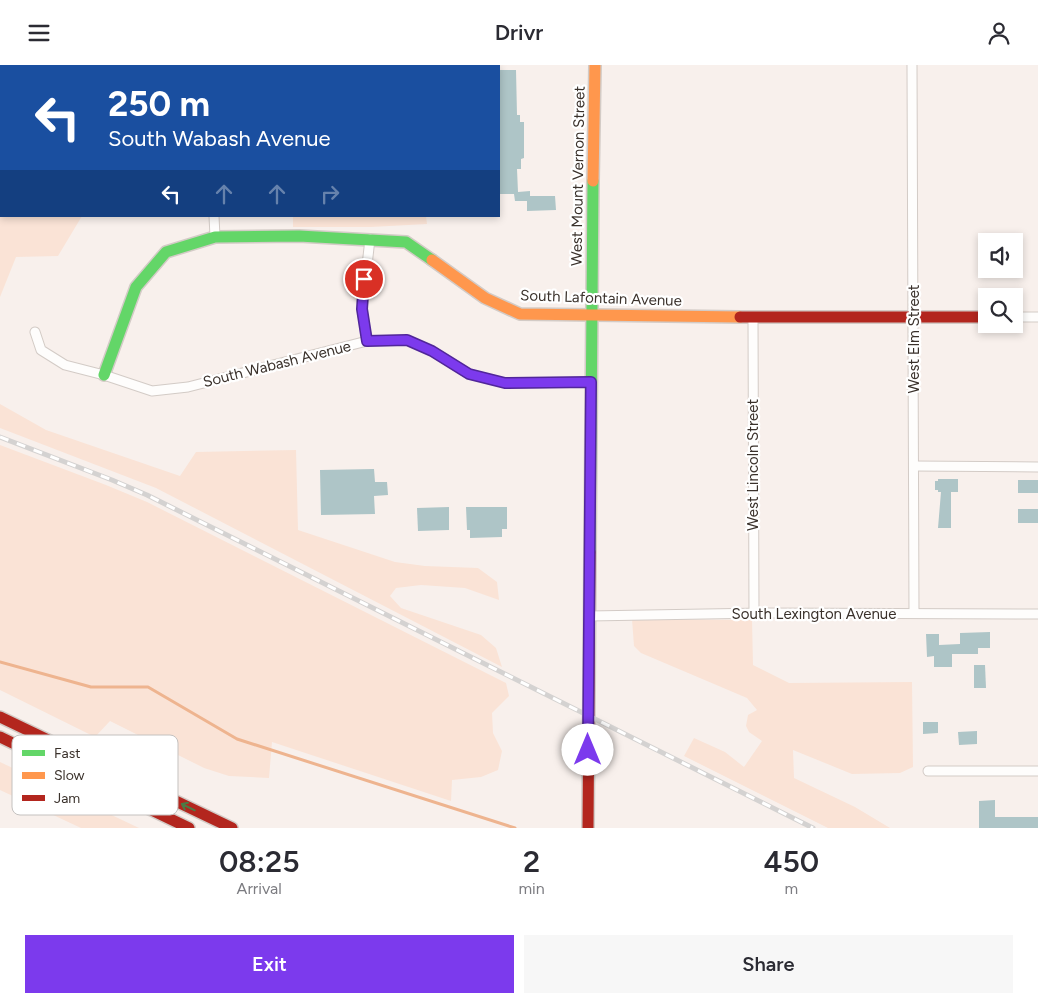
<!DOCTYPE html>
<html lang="en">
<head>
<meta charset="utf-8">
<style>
  body { margin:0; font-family:Figtree,sans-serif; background:#f7f7f7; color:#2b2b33; height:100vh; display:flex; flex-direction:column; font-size:19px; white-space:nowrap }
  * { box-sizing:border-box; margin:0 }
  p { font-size:16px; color:#7c7c81 }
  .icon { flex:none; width:28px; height:28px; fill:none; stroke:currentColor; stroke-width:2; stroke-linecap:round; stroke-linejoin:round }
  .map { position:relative; height:763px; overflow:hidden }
  .sheet { display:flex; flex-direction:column; background:#fff; flex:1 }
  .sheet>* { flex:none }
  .top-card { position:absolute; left:0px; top:0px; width:500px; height:152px; box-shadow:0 2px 8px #0003; background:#1a4fa0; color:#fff; overflow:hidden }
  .controls { position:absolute; left:978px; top:168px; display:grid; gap:10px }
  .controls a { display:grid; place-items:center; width:45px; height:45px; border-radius:0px; background:#fff; box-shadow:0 2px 8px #0003; font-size:25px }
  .pin { position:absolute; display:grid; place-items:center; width:42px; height:42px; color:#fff; margin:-21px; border:2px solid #fff; border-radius:50%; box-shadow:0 1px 5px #0007 }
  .me { position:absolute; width:55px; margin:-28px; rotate:0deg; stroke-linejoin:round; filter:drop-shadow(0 0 4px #0008) }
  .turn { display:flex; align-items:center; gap:18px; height:105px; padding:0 25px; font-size:22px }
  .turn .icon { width:65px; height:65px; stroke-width:2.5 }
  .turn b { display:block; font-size:35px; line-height:42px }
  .lanes { display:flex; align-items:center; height:48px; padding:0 25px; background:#0003; justify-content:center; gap:25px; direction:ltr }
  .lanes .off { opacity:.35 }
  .eta { display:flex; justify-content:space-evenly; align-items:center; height:85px; text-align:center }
  .eta b { font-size:30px; font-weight:600; line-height:35px }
  .primary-button { display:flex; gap:10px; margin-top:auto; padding:10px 25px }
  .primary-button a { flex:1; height:58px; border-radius:0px; background:#7c3aed; color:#fff; font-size:20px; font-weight:600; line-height:58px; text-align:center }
  .primary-button a+a { background:#f7f7f7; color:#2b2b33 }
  header { display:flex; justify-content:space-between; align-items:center; height:65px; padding:0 25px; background:#fff; font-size:22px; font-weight:600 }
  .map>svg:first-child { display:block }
  .green { fill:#fae3d6 }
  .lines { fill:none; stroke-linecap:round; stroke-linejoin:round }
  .stream { stroke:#eeb48f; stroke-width:3 }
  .building { fill:#aec5c7 }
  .street-casing { stroke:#d3cbc6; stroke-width:11 }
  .fast-casing { stroke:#d3cbc6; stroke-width:14 }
  .slow-casing { stroke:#d3cbc6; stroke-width:14 }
  .jam-casing { stroke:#d3cbc6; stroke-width:14 }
  .street { stroke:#fefdfc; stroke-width:9 }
  .fast { stroke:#63d668; stroke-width:11 }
  .slow { stroke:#ff974d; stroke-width:11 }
  .jam { stroke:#b3261e; stroke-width:11 }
  .rail-casing { stroke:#d4d2d1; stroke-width:5 }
  .rail { stroke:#fff; stroke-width:3; stroke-dasharray:9; stroke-linecap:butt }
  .oneway { stroke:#4c7b46 }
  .route-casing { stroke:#51269a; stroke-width:12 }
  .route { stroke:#7c3aed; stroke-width:9 }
  .labels { text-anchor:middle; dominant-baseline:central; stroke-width:4.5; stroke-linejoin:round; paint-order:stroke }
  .street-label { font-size:15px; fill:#3a312b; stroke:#fff }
  .key { fill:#fff; stroke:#c4c1bf; stroke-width:1 }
  .key-label { font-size:14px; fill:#3a312b }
</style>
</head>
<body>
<header><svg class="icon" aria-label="menu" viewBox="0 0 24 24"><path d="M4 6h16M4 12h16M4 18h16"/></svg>Drivr<svg class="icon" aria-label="person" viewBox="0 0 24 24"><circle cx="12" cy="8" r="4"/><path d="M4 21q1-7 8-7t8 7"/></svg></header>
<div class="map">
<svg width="1038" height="763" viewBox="0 0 1038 763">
  <rect width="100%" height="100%" fill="#f8f0ec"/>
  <g class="green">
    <polygon points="0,0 424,0 424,1 1,1 1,151 82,151 58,191 16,192 0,232"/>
    <polygon points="293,151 426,151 427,159 371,162 293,162"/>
    <polygon points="0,339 46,365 180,411 196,387 296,385 298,465 395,497 425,501 478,503 497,517 499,535 465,523 421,520 396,523 390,531 401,543 481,570 496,583 502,602 156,423 0,363"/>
    <polygon points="0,380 106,420 147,437 506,618 509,631 492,648 493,668 502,686 498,705 481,712 452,715 451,736 272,677 269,713 229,711 204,703 110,656 95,672 0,625"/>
    <polygon points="632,554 752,555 753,600 789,618 912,617 913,702 900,708 852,709 793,685 794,713 855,742 890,763 828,763 684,691 694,673 725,687 744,702 762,676 749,667 746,661 748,650 757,645 747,633 641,588 634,581"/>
    <polygon points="0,697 139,763 81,763 0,725"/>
  </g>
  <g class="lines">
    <polyline class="stream" points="0,597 91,622 148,622 237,674 515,763"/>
  </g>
  <g class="building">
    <polygon points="499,5 516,5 517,50 520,50 520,57 524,57 524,93 521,94 521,104 517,104 518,127 530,126 530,131 555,131 556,145 527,146 527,136 515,136 514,129 499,129"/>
    <polygon points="374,404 375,417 387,417 388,430 374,431 375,449 321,450 320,405"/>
    <polygon points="938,414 958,414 958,427 951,427 951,463 938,463 941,427 938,427 938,425 935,425 935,416 938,416"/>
    <rect x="1018" y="415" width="20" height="13"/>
    <polygon points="449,442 449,465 418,466 417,443"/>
    <polygon points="466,442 507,442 507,464 502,464 502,472 470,473 470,465 467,465"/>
    <rect x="1018" y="444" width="20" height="14"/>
    <polygon points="990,567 990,583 978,583 978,589 952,589 952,602 934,602 934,591 927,592 926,569 939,569 939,580 960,579 960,568"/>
    <polygon points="974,600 985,600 986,623 974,623"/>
    <polygon points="923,657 938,657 938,668 923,669"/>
    <polygon points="977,666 977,679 959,680 958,667"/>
    <polygon points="995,735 995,752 1038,752 1038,763 979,763 979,736"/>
  </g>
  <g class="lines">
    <defs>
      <g id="street">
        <polyline points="912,0 914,548"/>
        <polyline points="214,151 215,172"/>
        <polyline points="753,252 754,548"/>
        <polyline points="1014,252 1038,252"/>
        <polyline points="35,267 41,285 65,300 104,310 152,326 188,322 367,276 407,275 432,286 469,309 505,318 591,317"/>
        <polyline points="367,276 362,244 370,174"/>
        <polyline points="914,401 1038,402"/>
        <polyline points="589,551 763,548 1038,549"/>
        <polyline points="928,706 1038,706"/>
      </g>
      <g id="fast">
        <polyline points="104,310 136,222 166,187 215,172 299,171 406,177 432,195"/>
        <polyline points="590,487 593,116"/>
      </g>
      <g id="slow">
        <polyline points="593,116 595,0"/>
        <polyline points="432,195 485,233 520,249 740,252"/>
      </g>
      <g id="jam">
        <polyline points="740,252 986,252"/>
        <polyline points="0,652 232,763"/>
        <polyline points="0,672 189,763"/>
        <polyline points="588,763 590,487"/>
      </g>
    </defs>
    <use href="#street" class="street-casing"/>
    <use href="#fast" class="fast-casing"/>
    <use href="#slow" class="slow-casing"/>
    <use href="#jam" class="jam-casing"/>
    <use href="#street" class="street"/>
    <use href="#fast" class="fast"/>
    <use href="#slow" class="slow"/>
    <use href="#jam" class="jam"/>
    <defs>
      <polyline id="rail" points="0,372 112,415 147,430 813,763"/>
    </defs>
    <use href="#rail" class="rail-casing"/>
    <use href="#rail" class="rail"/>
  </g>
  <defs><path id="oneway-shaft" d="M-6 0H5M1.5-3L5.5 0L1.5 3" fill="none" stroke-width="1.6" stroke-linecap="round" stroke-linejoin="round" transform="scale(1.25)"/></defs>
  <use class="oneway" href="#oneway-shaft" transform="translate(188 742) rotate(-154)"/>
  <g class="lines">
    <defs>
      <polyline id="route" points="364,214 362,244 367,276 407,275 432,286 469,309 505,318 591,317 588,685"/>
    </defs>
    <use href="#route" class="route-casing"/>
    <use href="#route" class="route"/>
  </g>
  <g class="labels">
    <g class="street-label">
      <text transform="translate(578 111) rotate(-89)">West Mount Vernon Street</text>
      <text transform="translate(601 233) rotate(2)">South Lafontain Avenue</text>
      <text transform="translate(914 274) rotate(-90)">West Elm Street</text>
      <text transform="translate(277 299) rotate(-14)">South Wabash Avenue</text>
      <text transform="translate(753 400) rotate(-90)">West Lincoln Street</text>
      <text x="814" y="549">South Lexington Avenue</text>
    </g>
  </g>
  <rect x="12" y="670" width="166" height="80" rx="8" class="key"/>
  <rect x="22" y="685" width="23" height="6" fill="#63d668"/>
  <rect x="22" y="707" width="23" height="7" fill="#ff974d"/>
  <rect x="22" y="730" width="23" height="6" fill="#b3261e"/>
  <g class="key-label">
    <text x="54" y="693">Fast</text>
    <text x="54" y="715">Slow</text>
    <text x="54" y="738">Jam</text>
  </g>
</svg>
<div class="controls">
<a><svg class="icon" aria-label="sound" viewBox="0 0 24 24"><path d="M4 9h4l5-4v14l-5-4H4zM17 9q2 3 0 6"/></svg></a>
<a><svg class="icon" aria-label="search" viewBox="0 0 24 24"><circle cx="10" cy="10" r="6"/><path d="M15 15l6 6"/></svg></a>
</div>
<div class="pin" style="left:364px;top:214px;background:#d93025"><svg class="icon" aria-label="arrive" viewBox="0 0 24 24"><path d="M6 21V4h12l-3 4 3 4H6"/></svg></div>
<svg class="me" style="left:588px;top:685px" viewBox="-20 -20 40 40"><circle r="19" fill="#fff"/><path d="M0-13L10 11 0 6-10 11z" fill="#7c3aed"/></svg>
<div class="top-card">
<div class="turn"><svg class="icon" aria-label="left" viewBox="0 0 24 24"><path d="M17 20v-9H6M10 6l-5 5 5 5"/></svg><div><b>250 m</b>South Wabash Avenue</div></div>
<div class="lanes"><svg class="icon" aria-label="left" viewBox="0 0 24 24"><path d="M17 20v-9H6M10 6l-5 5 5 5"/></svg><svg class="icon off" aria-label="ahead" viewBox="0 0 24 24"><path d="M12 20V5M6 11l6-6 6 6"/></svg><svg class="icon off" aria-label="ahead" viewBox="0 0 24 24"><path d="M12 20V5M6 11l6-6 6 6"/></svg><svg class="icon off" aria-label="right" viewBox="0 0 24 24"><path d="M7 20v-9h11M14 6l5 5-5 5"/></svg></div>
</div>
</div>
<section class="sheet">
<div class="eta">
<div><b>08:25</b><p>Arrival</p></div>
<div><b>2</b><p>min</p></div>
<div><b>450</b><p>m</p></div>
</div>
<div class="primary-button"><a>Exit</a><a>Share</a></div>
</section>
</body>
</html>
